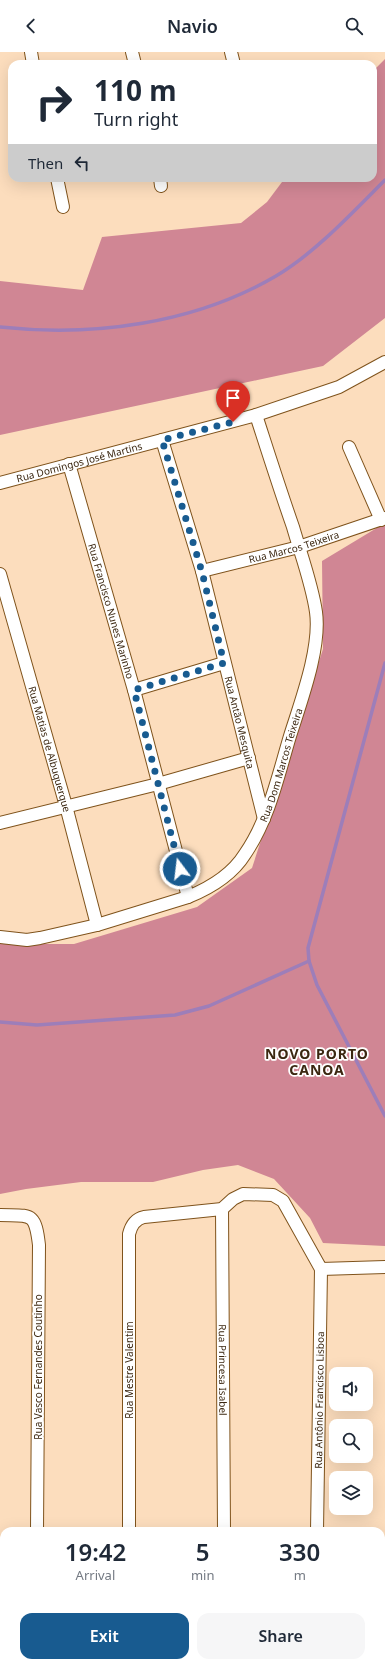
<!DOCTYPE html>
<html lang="en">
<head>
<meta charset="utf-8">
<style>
  body { margin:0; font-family:"Noto Sans",sans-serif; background:#f6f6f7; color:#1f2937; height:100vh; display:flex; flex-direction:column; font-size:15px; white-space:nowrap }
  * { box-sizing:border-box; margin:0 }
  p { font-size:13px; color:#747a83 }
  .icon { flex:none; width:22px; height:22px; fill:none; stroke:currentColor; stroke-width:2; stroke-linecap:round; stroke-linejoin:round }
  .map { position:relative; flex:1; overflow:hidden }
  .side { position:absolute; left:0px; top:1475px; width:385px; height:140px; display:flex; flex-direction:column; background:#fff; border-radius:12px 12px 0 0; box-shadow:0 4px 16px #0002 }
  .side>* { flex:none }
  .hud { position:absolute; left:8px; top:8px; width:369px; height:122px; border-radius:12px; box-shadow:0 4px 16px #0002; background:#fff; color:#1f2937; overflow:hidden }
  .controls { position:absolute; left:329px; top:1315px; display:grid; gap:8px }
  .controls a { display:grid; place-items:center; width:44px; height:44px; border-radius:8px; background:#fff; box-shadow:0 4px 16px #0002; font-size:20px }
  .pin { position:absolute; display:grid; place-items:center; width:34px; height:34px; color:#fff; margin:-41px -17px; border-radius:50% 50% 50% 0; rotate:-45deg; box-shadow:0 0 4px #0007 }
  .pin .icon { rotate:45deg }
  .me { position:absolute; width:44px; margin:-22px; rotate:345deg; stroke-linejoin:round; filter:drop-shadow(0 0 3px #0008) }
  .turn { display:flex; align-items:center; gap:14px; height:84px; padding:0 20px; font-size:18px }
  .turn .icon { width:52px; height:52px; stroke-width:2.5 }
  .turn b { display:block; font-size:28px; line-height:34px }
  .then { display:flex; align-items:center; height:38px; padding:0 20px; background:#0003; gap:8px; font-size:15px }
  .eta { display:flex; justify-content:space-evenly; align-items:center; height:68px; text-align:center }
  .eta b { font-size:24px; font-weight:600; line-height:28px }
  .primary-button { display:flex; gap:8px; margin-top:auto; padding:8px 20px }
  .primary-button a { flex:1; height:46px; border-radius:12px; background:#185b90; color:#fff; font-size:16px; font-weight:600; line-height:46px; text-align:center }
  .primary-button a+a { background:#f6f6f7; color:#1f2937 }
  header { display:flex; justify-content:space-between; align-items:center; height:52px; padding:0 20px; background:#fff; font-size:18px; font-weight:600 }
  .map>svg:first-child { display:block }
  .forest { fill:#d08694 }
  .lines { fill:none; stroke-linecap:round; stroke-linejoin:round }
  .stream { stroke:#9d7eb9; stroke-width:3.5 }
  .minor-casing { stroke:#7f531c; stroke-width:14 }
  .minor { stroke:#fff; stroke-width:12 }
  .route { stroke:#185b90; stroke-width:7; stroke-dasharray:0 12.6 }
  .labels { text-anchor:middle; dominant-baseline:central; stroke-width:3.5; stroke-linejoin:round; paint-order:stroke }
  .street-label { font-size:10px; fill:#3b2711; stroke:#fff }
  .district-label { font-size:14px; font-weight:bold; letter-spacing:1px; fill:#3b2711; stroke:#fff }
</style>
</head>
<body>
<header><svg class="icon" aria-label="back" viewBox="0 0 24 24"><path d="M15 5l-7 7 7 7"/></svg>Navio<svg class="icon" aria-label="search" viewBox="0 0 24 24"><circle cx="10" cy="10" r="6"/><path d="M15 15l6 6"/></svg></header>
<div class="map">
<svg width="385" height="1615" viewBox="0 0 385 1615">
  <rect width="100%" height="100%" fill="#fcddbd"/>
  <g class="forest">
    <polygon points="385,7 385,266 323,314 0,383 0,229 83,238 102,185 241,171 267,150 285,126 373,126 373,19"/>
    <polygon points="385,471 385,1194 323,1191 310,1166 274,1127 238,1113 203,1118 153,1130 81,1130 26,1137 0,1142 0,892 74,892 197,855 252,816 323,597 322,509"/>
  </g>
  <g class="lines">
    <g class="stream">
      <path d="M0,275c93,10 194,-3 276,-51 39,-23 77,-64 109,-96"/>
      <polyline points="385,611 308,896 309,909 317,933 385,1064"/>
      <polyline points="0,970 37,973 175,963 209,954 309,909"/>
    </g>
    <defs>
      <g id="minor">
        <polyline points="31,0 33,12"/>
        <polyline points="132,0 135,12"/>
        <polyline points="231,0 234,12"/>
        <polyline points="57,126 63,155"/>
        <polyline points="160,126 161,134"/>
        <path id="s1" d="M162,388l40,131 62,248"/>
        <polyline points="349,395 381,468"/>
        <path id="s2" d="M69,412l65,226 54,207"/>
        <path id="s3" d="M0,431l256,-68 83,-28 46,-25"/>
        <path id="s4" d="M202,519l97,-24 86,-29"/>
        <path id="s5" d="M0,522l66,232 31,119"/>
        <polyline points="134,638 224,611"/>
        <polyline points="0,771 158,732 249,706"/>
        <path id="s6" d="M0,885l27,3 13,-2 57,-13 91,-28c22,-9 44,-22 57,-43 24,-35 33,-78 45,-118 11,-35 31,-88 26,-124 -4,-28 -15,-57 -23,-85 -13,-37 -25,-75 -37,-112"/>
        <path id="s7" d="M222,1157l2,322"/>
        <path d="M0,1163c31,1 35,-4 39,30l-2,286"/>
        <path d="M129,1479v-297c2,-8 6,-15 15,-17l78,-8 11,-10 10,-5 30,1 10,6 38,68 64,-2"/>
        <path id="s8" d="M317,1479l4,-262"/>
        <polyline points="0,1501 4,1501"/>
        <polyline points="381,1501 385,1501"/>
        <polyline points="39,1611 39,1615"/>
        <polyline points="130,1611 130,1615"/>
        <polyline points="318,1611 318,1615"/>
        <polyline points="223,1615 223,1611"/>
      </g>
    </defs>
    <use href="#minor" class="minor-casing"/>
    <use href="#minor" class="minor"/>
  </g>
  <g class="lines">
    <polyline class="route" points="180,817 134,638 224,611 202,520 162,388 233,370"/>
  </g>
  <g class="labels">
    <g class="street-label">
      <text stroke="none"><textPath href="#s3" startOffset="82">Rua Domingos José Martins</textPath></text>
      <text stroke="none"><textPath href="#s4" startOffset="95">Rua Marcos Teixeira</textPath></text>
      <text stroke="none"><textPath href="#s2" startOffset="153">Rua Francisco Nunes Marinho</textPath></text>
      <text stroke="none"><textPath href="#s1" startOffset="293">Rua Antão Mesquita</textPath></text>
      <text stroke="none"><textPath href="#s5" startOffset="182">Rua Matias de Albuquerque</textPath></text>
      <text stroke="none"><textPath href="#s6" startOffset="363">Rua Dom Marcos Teixeira</textPath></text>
      <text transform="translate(38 1315) rotate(-90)">Rua Vasco Fernandes Coutinho</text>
      <text transform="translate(129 1318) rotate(-90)">Rua Mestre Valentim</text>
      <text stroke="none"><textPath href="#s7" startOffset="161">Rua Princesa Isabel</textPath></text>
      <text stroke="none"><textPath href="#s8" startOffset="131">Rua Antônio Francisco Lisboa</textPath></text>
    </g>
    <g class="district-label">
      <text x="317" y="1001">NOVO PORTO<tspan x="317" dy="16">CANOA</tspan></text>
    </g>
  </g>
</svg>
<div class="controls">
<a><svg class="icon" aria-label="sound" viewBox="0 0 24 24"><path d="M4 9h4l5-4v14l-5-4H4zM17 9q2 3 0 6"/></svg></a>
<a><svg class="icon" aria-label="search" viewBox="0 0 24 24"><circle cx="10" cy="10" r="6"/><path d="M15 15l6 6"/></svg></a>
<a><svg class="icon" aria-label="layers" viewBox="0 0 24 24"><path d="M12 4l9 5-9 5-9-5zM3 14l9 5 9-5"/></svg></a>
</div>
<div class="pin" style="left:233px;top:370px;background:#d93025"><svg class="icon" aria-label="arrive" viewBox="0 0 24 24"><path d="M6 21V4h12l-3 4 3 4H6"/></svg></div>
<svg class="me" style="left:180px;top:817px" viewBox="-20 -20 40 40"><circle r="17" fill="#185b90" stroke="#fff" stroke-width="3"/><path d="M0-11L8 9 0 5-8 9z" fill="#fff"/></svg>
<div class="hud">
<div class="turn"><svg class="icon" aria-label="right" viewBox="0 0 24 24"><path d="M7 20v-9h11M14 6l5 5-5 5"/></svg><div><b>110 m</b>Turn right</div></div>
<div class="then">Then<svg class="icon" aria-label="left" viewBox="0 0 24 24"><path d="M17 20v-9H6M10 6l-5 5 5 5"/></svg></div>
</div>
<section class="side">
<div class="eta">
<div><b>19:42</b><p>Arrival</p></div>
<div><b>5</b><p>min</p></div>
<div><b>330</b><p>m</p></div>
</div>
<div class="primary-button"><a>Exit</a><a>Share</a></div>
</section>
</div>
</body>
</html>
